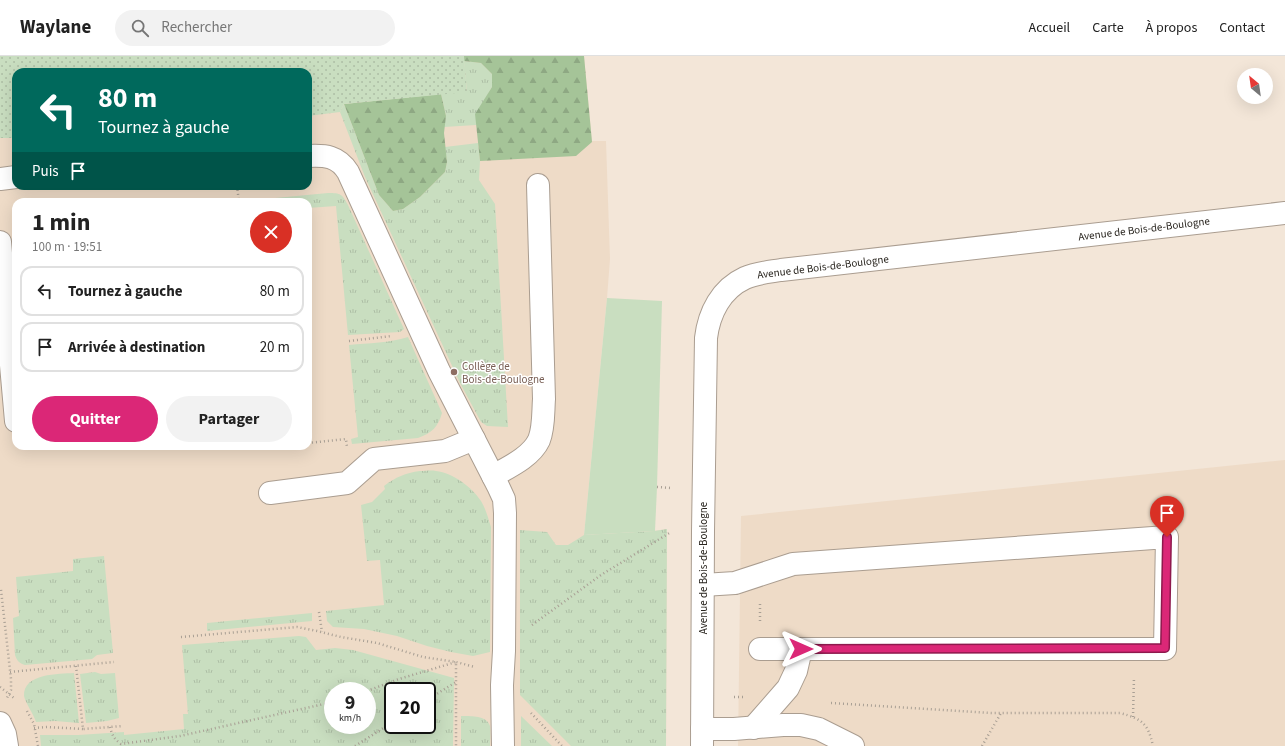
<!DOCTYPE html>
<html lang="fr">
<head>
<meta charset="utf-8">
<style>
  body { margin:0; font-family:"Source Sans 3",sans-serif; background:#f2f2f2; color:#222; height:100vh; display:flex; flex-direction:column; font-size:15px; white-space:nowrap }
  * { box-sizing:border-box; margin:0 }
  p { font-size:13px; color:#767676 }
  .icon { flex:none; width:22px; height:22px; fill:none; stroke:currentColor; stroke-width:2; stroke-linecap:round; stroke-linejoin:round }
  .map { position:relative; flex:1; overflow:hidden }
  .panel { position:absolute; left:12px; top:142px; width:300px; height:252px; display:flex; flex-direction:column; background:#fff; border-radius:12px; box-shadow:0 4px 16px #0002 }
  .panel>* { flex:none }
  .banner { position:absolute; left:12px; top:12px; width:300px; height:122px; border-radius:12px; box-shadow:0 4px 16px #0002; background:#00695c; color:#fff; overflow:hidden }
  .needle { width:26px; rotate:331deg }
  .fabs { position:absolute; left:1237px; top:12px; display:grid; gap:8px }
  .fabs a { display:grid; place-items:center; width:36px; height:36px; border-radius:50%; background:#fff; box-shadow:0 4px 16px #0002; font-size:20px }
  .speed { position:absolute; left:324px; top:626px; display:flex; gap:8px; font-size:20px; font-weight:700; text-align:center }
  .speed>* { display:grid; place-content:center; width:52px; height:52px; border-radius:50%; background:#fff; box-shadow:0 4px 16px #0002; line-height:1 }
  .speed small { font-size:10px; font-weight:400 }
  .speed .limit { border:2px solid #111; border-radius:6px; background:#fff; color:#111 }
  .pin { position:absolute; display:grid; place-items:center; width:34px; height:34px; color:#fff; margin:-41px -17px; border-radius:50% 50% 50% 0; rotate:-45deg; box-shadow:0 0 4px #0007 }
  .pin .icon { rotate:45deg }
  .me { position:absolute; width:44px; margin:-22px; rotate:90deg; stroke-linejoin:round; filter:drop-shadow(0 0 3px #0008) }
  .turn { display:flex; align-items:center; gap:14px; height:84px; padding:0 20px; font-size:18px }
  .turn .icon { width:52px; height:52px; stroke-width:2.5 }
  .turn b { display:block; font-size:28px; line-height:34px }
  .then { display:flex; align-items:center; height:38px; padding:0 20px; background:#0003; gap:8px; font-size:15px }
  .round { display:grid; place-items:center; flex:none; width:42px; height:42px; border-radius:21px; background:#f2f2f2 }
  .headline { display:flex; align-items:center; justify-content:space-between; height:68px; padding:0 20px }
  h1 { font-size:24px; font-weight:700; line-height:30px }
  .primary-button { display:flex; gap:8px; margin-top:auto; padding:8px 20px }
  .primary-button a { flex:1; height:46px; border-radius:24px; background:#db2777; color:#fff; font-size:16px; font-weight:700; line-height:46px; text-align:center }
  .primary-button a+a { background:#f2f2f2; color:#222 }
  ul { padding:0; list-style:none }
  li { display:flex; align-items:center; gap:12px; height:50px; margin:0 8px 6px; padding:0 12px; border:2px solid #e0e0e0; border-radius:12px }
  li div { flex:1 }
  li b { display:block; font-size:15px }
  li em { font-style:normal }
  header { display:flex; align-items:center; gap:24px; box-sizing:border-box; height:56px; padding:0 20px; background:#fff; border-bottom:1px solid #e0e0e0 }
  header strong { font-size:19px }
  nav { display:flex; gap:22px; margin-inline-start:auto; font-size:14px }
  .search { width:280px; height:36px; background:#f2f2f2; display:flex; align-items:center; gap:10px; box-sizing:border-box; padding:0 14px; border-radius:22px; color:#767676; font-size:15px }
  .map>svg:first-child { display:block }
  .built { fill:#eedbc7; fill-rule:evenodd }
  .grass { fill:url(#grass-tufts); fill-rule:evenodd }
  .forest { fill:url(#forest-firs) }
  .park { fill:url(#park-dots) }
  .garden { fill:#c9dec0 }
  .lines { fill:none; stroke-linecap:round; stroke-linejoin:round }
  .minor-casing { stroke:#aa9d90; stroke-width:24 }
  .path { stroke:#a89f94; stroke-width:2.5; stroke-dasharray:1 3; stroke-linecap:butt }
  .minor { stroke:#fff; stroke-width:22 }
  .route-casing { stroke:#8e194d; stroke-width:10 }
  .route { stroke:#db2777; stroke-width:7 }
  .education-dot { fill:#8d6e63; stroke:#fff; stroke-width:1.5 }
  .labels { text-anchor:middle; dominant-baseline:central; stroke-width:3; stroke-linejoin:round; paint-order:stroke }
  .street-label { font-size:11px; fill:#29251f; stroke:#fff }
  .education-label { font-size:11px; fill:#785e54; stroke:#fff; text-anchor:start }
</style>
</head>
<body>
<header>
<strong>Waylane</strong>
<div class="search"><svg class="icon" aria-label="search" viewBox="0 0 24 24"><circle cx="10" cy="10" r="6"/><path d="M15 15l6 6"/></svg>Rechercher</div>
<nav><a>Accueil</a><a>Carte</a><a>À propos</a><a>Contact</a></nav>
</header>
<div class="map">
<svg width="1285" height="690" viewBox="0 0 1285 690">
  <defs>
    <pattern id="grass-tufts" width="24" height="20" patternUnits="userSpaceOnUse"><rect width="24" height="20" fill="#c9dec0"/><path d="M3 7l-1-3M5 7V3M7 7l1-3M15 17l-1-3M17 17v-4M19 17l1-3" fill="none" stroke="#adbea5"/></pattern>
    <pattern id="forest-firs" width="22" height="20" patternUnits="userSpaceOnUse"><rect width="22" height="20" fill="#a5c498"/><path d="M5 1l3.5 6h-7zM16 11l3.5 6h-7z" fill="#8ea883"/></pattern>
    <pattern id="park-dots" width="8" height="8" patternUnits="userSpaceOnUse"><rect width="8" height="8" fill="#c9dec0"/><path d="M2 2h.1M6 6h.1" fill="none" stroke="#adbea5" stroke-width="1.8" stroke-linecap="round"/></pattern>
  </defs>
  <rect width="100%" height="100%" fill="#f3e6d8"/>
  <g class="built">
    <path d="M0,0h584l8,85h14l4,118 -3,39 -23,237 70,-4 13,-2 -1,217h-666zM16,16h292v114h-292zM16,146h292v244h-292zM333,635h34v34h-34zM393,635h34v34h-34z"/>
    <polygon points="1285,404 1285,690 738,690 741,460"/>
  </g>
  <g class="grass">
    <polygon points="464,5 481,7 492,18 492,31 476,58 476,69 444,71 446,60 441,38 467,35"/>
    <polygon points="344,48 379,139 393,155 403,153 420,141 445,116 447,106 445,91 478,87 480,105 479,124 495,148 508,371 487,370 481,366 460,327 365,121 340,56"/>
    <path d="M328,137c13,0 14,1 20,12l56,124 -4,3 -52,3 -12,-129 -28,2v-6l-65,-1z"/>
    <path d="M408,281l34,76c-4,14 -10,20 -24,25l-66,6 -1,-5 7,-2 -9,-92c20,-2 40,-2 59,-8z"/>
    <path d="M420,415c6,0 11,-1 16,0 17,2 36,16 45,30 5,8 7,17 10,26l-1,125 -17,4 -22,-4 -24,-6 -30,-10 -33,-7 -31,-2 -6,-6 -1,-10 58,-6 -4,-45 -13,1 -6,-56 11,-3 13,-13 -1,-3c12,-9 21,-13 36,-15z"/>
    <polygon points="667,473 666,690 571,690 520,639 520,474 547,476 556,489 568,489 584,479 654,475"/>
    <path d="M104,500l9,97 -16,2 -5,4 -67,6c-6,-2 -8,-4 -10,-10l-2,-37 6,-2 -3,-39 57,-6v-12z"/>
    <polygon points="312,557 312,565 207,575 207,567"/>
    <path d="M299,580l7,1 10,13 19,-2 18,2 101,28 -1,68h-412l-1,-11h38l46,-3v3l60,-6 -1,-15h5l-6,-69zM333,635h34v34h-34zM393,635h34v34h-34z"/>
    <polygon points="95,616 101,618 115,617 119,662 107,665 86,667 80,618"/>
    <path d="M74,617l5,50 -24,-2 -19,1c-2,-7 -11,-20 -12,-26 -1,-23 35,-22 50,-23z"/>
    <path d="M461,660c8,0 26,-1 29,10 1,6 0,14 0,20h-29z"/>
    <polygon points="521,660 552,690 521,690"/>
  </g>
  <g class="forest">
    <polygon points="464,0 584,0 592,86 576,100 480,105 475,58 492,31 492,18 481,7 464,5"/>
    <polygon points="441,38 446,60 444,77 447,106 445,116 420,141 403,153 393,155 379,139 344,48"/>
  </g>
  <polygon class="park" points="0,0 464,0 467,36 344,48 340,56 308,60 308,16 16,16 16,82 0,82"/>
  <polygon class="garden" points="607,242 662,245 657,431 655,475 584,479"/>
  <g class="lines">
    <defs>
      <g id="minor">
        <path d="M308,100c17,-1 30,0 40,16l91,199 59,115 6,13 1,14 -1,138 -2,34 1,61"/>
        <polyline points="0,123 16,121"/>
        <polyline points="0,186 16,365"/>
        <path d="M493,420c16,-9 38,-19 46,-36 5,-12 4,-28 5,-41l-6,-214"/>
        <polyline points="270,437 347,427 374,403 445,395 474,383"/>
        <polyline points="703,529 735,527 793,508 1167,481 1165,593 760,593"/>
        <polyline points="0,667 5,678 7,690"/>
        <polyline points="753,672 788,632 796,615 801,593"/>
        <polyline points="702,673 734,673 783,669 801,669 819,673 853,690"/>
        <path d="M702,690l1,-215 3,-193c3,-25 15,-49 39,-60 11,-5 24,-6 36,-8l504,-57"/>
      </g>
    </defs>
    <use href="#minor" class="minor-casing"/>
    <g class="path">
      <polyline points="237,130 239,146"/>
      <polyline points="349,285 392,280"/>
      <polyline points="308,387 346,383 347,391"/>
      <polyline points="258,392 275,390"/>
      <polyline points="657,431 671,432"/>
      <polyline points="1,534 11,623 11,634 7,642"/>
      <polyline points="760,548 760,565"/>
      <polyline points="319,556 322,576"/>
      <polyline points="532,569 601,519 671,476"/>
      <polyline points="181,581 297,571 317,575 341,581 377,587 423,601 456,606 475,611"/>
      <polyline points="76,610 83,673 123,670"/>
      <polyline points="10,616 114,606"/>
      <polyline points="0,631 14,642"/>
      <polyline points="367,635 399,623 456,606 456,690"/>
      <polyline points="734,641 744,641"/>
      <polyline points="427,644 456,626"/>
      <path d="M831,647l160,10h129c22,6 28,10 33,33"/>
      <polyline points="27,655 34,668 38,690"/>
      <polyline points="531,657 562,690"/>
      <polyline points="1133,661 1134,621"/>
      <path d="M110,671c2,8 4,12 11,17l59,-8 153,-34"/>
      <polyline points="34,672 47,671 83,673"/>
      <polyline points="355,690 393,666"/>
      <polyline points="982,690 1001,657"/>
    </g>
    <use href="#minor" class="minor"/>
  </g>
  <g class="lines">
    <defs>
      <polyline id="route" points="801,593 1165,592 1167,481"/>
    </defs>
    <use href="#route" class="route-casing"/>
    <use href="#route" class="route"/>
  </g>
  <circle class="education-dot" cx="454" cy="316" r="4"/>
  <g class="labels">
    <g class="street-label">
      <text transform="translate(1144 173) rotate(-7)">Avenue de Bois-de-Boulogne</text>
      <text transform="translate(823 211) rotate(-7)">Avenue de Bois-de-Boulogne</text>
      <text transform="translate(703 512) rotate(-90)">Avenue de Bois-de-Boulogne</text>
    </g>
    <g class="education-label">
      <text x="462" y="310">Collège de<tspan x="462" dy="13">Bois-de-Boulogne</tspan></text>
    </g>
  </g>
</svg>
<div class="fabs">
<a><svg class="needle" viewBox="-14 -14 28 28"><path d="M0-13l5 13h-10z" fill="#e53935"/><path d="M0 13l5-13h-10z" fill="#767676"/></svg></a>
</div>
<div class="speed"><div>9<small>km/h</small></div><div class="limit">20</div></div>
<div class="pin" style="left:1167px;top:481px;background:#d93025"><svg class="icon" aria-label="arrive" viewBox="0 0 24 24"><path d="M6 21V4h12l-3 4 3 4H6"/></svg></div>
<svg class="me" style="left:801px;top:593px" viewBox="-20 -20 40 40"><path d="M0-17L14 15 0 8-14 15z" fill="#db2777" stroke="#fff" stroke-width="4"/></svg>
<div class="banner">
<div class="turn"><svg class="icon" aria-label="left" viewBox="0 0 24 24"><path d="M17 20v-9H6M10 6l-5 5 5 5"/></svg><div><b>80 m</b>Tournez à gauche</div></div>
<div class="then">Puis<svg class="icon" aria-label="arrive" viewBox="0 0 24 24"><path d="M6 21V4h12l-3 4 3 4H6"/></svg></div>
</div>
<section class="panel">
<div class="headline"><div><h1>1 min</h1><p>100 m · 19:51</p></div><a class="round" style="background:#d93025;color:#fff"><svg class="icon" aria-label="close" viewBox="0 0 24 24"><path d="M6 6l12 12M18 6L6 18"/></svg></a></div>
<ul>
<li><svg class="icon" aria-label="left" viewBox="0 0 24 24"><path d="M17 20v-9H6M10 6l-5 5 5 5"/></svg><div><b>Tournez à gauche</b></div><em>80 m</em></li>
<li><svg class="icon" aria-label="arrive" viewBox="0 0 24 24"><path d="M6 21V4h12l-3 4 3 4H6"/></svg><div><b>Arrivée à destination</b></div><em>20 m</em></li>
</ul>
<div class="primary-button"><a>Quitter</a><a>Partager</a></div>
</section>
</div>
</body>
</html>
